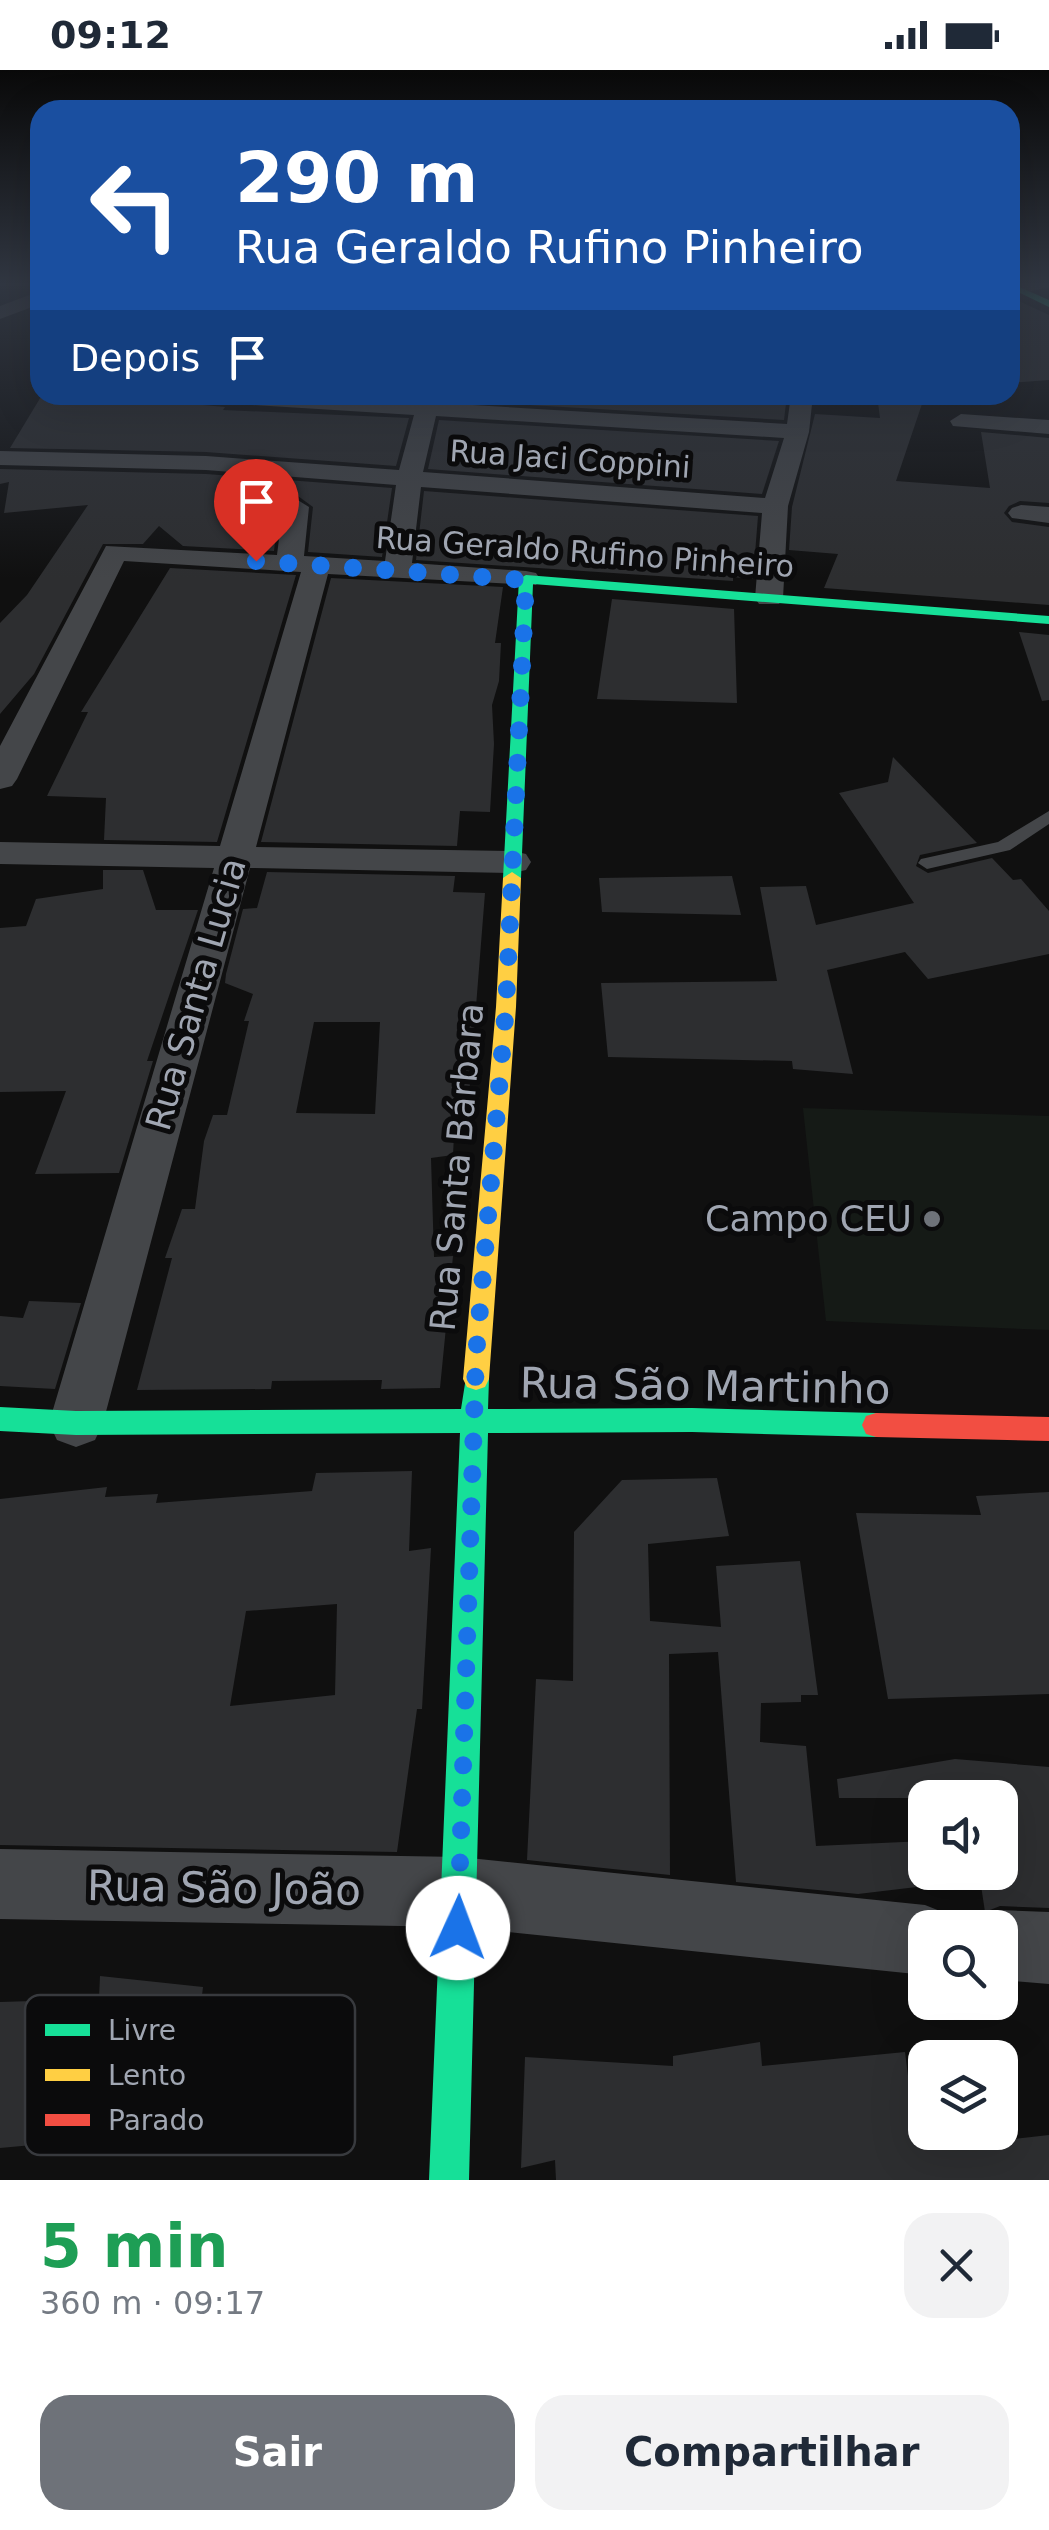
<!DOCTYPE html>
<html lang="pt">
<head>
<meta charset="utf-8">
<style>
  body { margin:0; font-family:"DejaVu Sans",sans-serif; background:#f2f2f3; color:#1f2937; height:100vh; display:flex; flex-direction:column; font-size:38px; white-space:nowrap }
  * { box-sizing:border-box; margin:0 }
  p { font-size:32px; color:#747a83 }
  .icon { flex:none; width:55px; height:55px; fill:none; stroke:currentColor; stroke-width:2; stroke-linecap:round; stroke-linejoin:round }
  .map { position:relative; height:2110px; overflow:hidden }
  .drawer { display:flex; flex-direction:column; background:#fff; flex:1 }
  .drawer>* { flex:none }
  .banner { position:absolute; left:30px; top:30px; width:990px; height:305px; border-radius:30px; box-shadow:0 10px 40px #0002; background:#1a4fa0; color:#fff; overflow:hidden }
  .buttons { position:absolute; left:908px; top:1710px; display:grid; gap:20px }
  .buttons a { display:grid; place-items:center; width:110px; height:110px; border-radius:20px; background:#fff; box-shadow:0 10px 40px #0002; font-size:50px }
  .pin { position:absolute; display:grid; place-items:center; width:85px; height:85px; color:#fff; margin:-102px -42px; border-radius:50% 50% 50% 0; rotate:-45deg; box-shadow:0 0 10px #0007 }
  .pin .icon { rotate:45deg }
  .me { position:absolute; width:110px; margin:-55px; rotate:2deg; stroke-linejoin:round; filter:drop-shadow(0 0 8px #0008) }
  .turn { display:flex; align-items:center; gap:35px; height:210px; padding:0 40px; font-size:45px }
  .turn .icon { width:130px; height:130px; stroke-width:2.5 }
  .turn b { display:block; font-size:70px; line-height:85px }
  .then { display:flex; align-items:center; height:95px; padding:0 40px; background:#0003; gap:20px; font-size:38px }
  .round { display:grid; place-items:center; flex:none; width:105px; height:105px; border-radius:30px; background:#f2f2f3 }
  .summary { display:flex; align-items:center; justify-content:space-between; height:170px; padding:0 40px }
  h1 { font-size:60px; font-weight:700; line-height:75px; color:#1e9e55 }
  .cta { display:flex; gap:20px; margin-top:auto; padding:20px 40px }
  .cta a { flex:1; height:115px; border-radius:30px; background:#6e7279; color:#fff; font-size:40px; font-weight:700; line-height:115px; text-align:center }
  .cta a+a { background:#f2f2f3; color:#1f2937 }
  .status { display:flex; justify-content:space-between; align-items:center; height:70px; padding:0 50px; background:#fff; direction:ltr }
  .status svg { height:28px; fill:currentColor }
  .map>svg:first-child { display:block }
  .green { fill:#151a16 }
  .building { fill:#2d2e30; fill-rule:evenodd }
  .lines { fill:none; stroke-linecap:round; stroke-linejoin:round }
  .lane { fill:#444649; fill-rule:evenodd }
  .street { fill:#444649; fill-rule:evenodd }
  .fast { fill:#16e098; fill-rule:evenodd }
  .slow { fill:#ffcf43; fill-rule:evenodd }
  .jam { fill:#f24e42; fill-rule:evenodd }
  .route { stroke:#1a73e8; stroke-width:18; stroke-dasharray:0 32.4 }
  .poi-dot { fill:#6e7279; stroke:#0b0b0c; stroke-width:4 }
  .labels { text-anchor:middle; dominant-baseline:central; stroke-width:10; stroke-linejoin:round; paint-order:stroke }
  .far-street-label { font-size:30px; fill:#a0a6b2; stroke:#0b0b0c }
  .street-label { font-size:35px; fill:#a0a6b2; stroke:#0b0b0c }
  .poi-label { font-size:35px; fill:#a0a6b2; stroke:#0b0b0c; text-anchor:end }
  .near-street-label { font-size:42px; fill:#a0a6b2; stroke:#0b0b0c }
  .key { fill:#0b0b0c; stroke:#383a3e; stroke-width:2.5 }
  .key-label { font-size:28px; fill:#a0a6b2 }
</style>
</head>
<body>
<div class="status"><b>09:12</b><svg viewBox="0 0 49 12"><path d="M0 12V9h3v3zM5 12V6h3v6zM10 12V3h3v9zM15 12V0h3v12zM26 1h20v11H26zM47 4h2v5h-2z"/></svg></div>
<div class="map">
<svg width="1049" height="2110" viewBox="0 0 1049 2110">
  <rect width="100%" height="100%" fill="#101010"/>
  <polygon class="green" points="803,1038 1049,1046 1049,1260 826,1251"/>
  <g class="building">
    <polygon points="1010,227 1049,245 1049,310 1010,313"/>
    <polygon points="42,325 190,325 203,335 225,337 223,340 409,348 396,396 206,382 10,378"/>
    <polygon points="444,325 718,331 720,325 787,325 784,350 444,330"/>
    <polygon points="877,325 925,325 896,411 990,418 981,362 1049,368 1049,433 1020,431 1009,436 1004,443 1012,452 1049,457 1049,535 824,518 838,484 789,480 792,437 815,344 880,348"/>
    <polygon points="439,350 779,371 762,424 428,399"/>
    <polygon points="0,399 206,404 392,418 382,487 308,482 313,437 298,426 279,437 274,481 183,476 159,456 143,474 103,474 34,604 0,644 0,553 27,525 88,435 4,443 9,412 0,414"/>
    <polygon points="424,421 758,446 753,509 733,507 733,511 416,490"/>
    <polygon points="170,498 296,505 217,772 104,770 106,728 47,726 88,642 81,642"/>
    <polygon points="331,508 503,517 495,573 501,573 499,611 492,635 494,674 490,742 460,741 457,776 261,772"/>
    <polygon points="612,529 734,539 737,633 597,629"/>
    <polygon points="1019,562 1049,565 1049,630 1042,631"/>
    <polygon points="893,687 977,773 920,785 916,796 928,803 992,788 1013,810 1021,809 1049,841 1049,884 928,909 905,882 827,900 853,1004 793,999 792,991 608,987 601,913 777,911 760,817 806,816 816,855 914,833 839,723 888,712"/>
    <polygon points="103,800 143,800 156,840 198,840 147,991 153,991 119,1103 35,1104 66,1021 0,1022 0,858 26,856 36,829 103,819"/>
    <path d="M267,802l188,4 -2,16 32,1 -16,202h-13l-3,60 -22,3 3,99 19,-1 -13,132 -59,1 1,-9 -110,1 -1,8 -134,1 35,-132h-7l17,-49h13l9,-68 9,-26h14l22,-94h-5l9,-27 -28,-11 1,-9 17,-65 14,-1zM314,952h66l-5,92 -79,-1z"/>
    <polygon points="732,806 741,845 602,842 599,808"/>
    <polygon points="29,1231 81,1233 55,1319 0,1316 0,1246 23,1248"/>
    <path d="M412,1401l-3,80 22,-3 -9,161h-5l-20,143 -397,-7v-346l107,-12 -2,10 53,-3 -2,9 156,-12 4,-18zM337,1534l-2,91 -105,11 16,-95z"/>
    <polygon points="717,1408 729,1466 648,1474 650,1551 721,1557 716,1496 800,1491 818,1625 801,1625 801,1632 761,1633 760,1672 806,1676 816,1776 925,1771 925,1816 858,1824 736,1812 718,1582 669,1584 670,1805 527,1790 536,1609 573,1611 574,1462 622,1410"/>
    <polygon points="1049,1422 1049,1624 888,1629 856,1443 981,1445 976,1426"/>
    <polygon points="955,1689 1049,1697 1049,1838 1000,1836 985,1842 979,1802 1000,1802 1000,1728 839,1728 837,1709"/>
    <polygon points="100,1906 203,1917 183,2078 86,2079 87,2070 0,2078 0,1932 99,1929"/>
    <polygon points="760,1972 762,1996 905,1982 910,2022 925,2021 925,2062 1005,2062 1006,2070 1049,2065 1049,2110 556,2110 555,2090 521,2098 525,1987 673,1996 673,1986"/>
  </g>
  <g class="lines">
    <polygon class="lane" points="1049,741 1049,754 1010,780 927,799 918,793 921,789 998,772"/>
    <g class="street">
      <polygon points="1015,213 1049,213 1049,217 1018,224 1010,220"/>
      <polygon points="40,221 40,234 0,249 0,236"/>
      <path d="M194,325h117l106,7 2,-7h22l-2,8 348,21 4,-29h22l-4,37 -21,74 -5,92 -4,6h-20l-4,-6 7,-85 -341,-26 -9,76 114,8 10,2 4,6 -4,6 -208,-11 -72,273 257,4 13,3 5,8 -5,8 -13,3 -263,-5 -147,555 -8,17 -19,7 -19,-7 -8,-17 165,-555 -214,-4v-22l220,4 81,-274 -177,-11 -107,218 -5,7 -12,3v-43l106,-200 171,9 6,-48 13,-8 13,8 -5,49 81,5 11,-76 -190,-15 -206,-5v-14l206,5 193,14 15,-55 -209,-13zM436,346l348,22 -19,60 -342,-26z"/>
      <polygon points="961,344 1049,350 1049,364 953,356 950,351"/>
      <polygon points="1021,435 1049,437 1049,453 1012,448 1008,443 1012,438"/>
      <polygon points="0,1779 460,1787 925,1835 950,1845 955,1858 925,1858 925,1905 460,1857 0,1849"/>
      <polygon points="1000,1840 1049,1842 1049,1914 1000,1910 1000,1858 972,1858 975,1850"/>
    </g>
    <g class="fast">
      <polygon points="1010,213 1049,230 1049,237 1010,218"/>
      <polygon points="526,505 1049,546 1049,554 533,514 521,808 512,814 503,808 519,509"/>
      <polygon points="476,1298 485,1301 489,1309 488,1339 692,1338 876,1343 886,1346 890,1355 886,1364 876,1367 692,1362 488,1363 469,2110 429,2110 460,1363 76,1365 0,1361 0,1337 76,1341 461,1339 467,1301"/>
    </g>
    <polygon class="slow" points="512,802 521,808 516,937 489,1309 485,1317 476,1320 467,1317 463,1309 496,937 503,808"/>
    <polygon class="jam" points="876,1343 1049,1347 1049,1371 876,1367 866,1364 862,1355 866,1346"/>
  </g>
  <linearGradient id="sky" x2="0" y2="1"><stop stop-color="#090909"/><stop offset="0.42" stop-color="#313742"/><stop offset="1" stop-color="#313742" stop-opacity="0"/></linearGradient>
  <rect width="1049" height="509" fill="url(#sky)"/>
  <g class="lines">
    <polyline class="route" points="256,491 526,510 506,937 476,1286 458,1858"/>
  </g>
  <circle class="poi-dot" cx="932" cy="1149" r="10"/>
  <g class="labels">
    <g class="far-street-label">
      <text transform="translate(570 389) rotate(4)">Rua Jaci Coppini</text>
      <text transform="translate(585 482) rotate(4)">Rua Geraldo Rufino Pinheiro</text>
    </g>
    <g class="street-label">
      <text transform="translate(196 924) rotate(-74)">Rua Santa Lucia</text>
      <text transform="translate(457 1097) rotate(-85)">Rua Santa Bárbara</text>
    </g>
    <g class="poi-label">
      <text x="912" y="1149">Campo CEU</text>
    </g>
    <g class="near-street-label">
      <text transform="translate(705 1316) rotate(1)">Rua São Martinho</text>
      <text transform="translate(224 1818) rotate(1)">Rua São João</text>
    </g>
  </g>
  <rect x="25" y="1925" width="330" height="160" rx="15" class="key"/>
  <rect x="45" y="1954" width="45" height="12" fill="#16e098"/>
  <rect x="45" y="1999" width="45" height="12" fill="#ffcf43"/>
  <rect x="45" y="2044" width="45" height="12" fill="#f24e42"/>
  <g class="key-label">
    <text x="108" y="1970">Livre</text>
    <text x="108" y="2015">Lento</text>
    <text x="108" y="2060">Parado</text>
  </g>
</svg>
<div class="buttons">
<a><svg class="icon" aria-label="sound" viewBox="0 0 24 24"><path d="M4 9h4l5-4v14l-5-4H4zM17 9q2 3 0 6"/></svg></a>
<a><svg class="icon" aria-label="search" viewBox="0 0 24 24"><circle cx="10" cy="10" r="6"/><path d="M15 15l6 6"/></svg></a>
<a><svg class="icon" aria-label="layers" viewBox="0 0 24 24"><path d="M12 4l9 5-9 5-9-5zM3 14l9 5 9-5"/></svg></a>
</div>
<div class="pin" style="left:256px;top:491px;background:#d93025"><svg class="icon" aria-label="arrive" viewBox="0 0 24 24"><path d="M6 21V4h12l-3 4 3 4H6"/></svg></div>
<svg class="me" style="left:458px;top:1858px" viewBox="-20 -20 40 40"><circle r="19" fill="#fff"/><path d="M0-13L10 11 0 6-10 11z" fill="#1a73e8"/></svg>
<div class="banner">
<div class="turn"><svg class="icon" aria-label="left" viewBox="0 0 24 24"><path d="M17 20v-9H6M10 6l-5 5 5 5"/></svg><div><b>290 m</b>Rua Geraldo Rufino Pinheiro</div></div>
<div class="then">Depois<svg class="icon" aria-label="arrive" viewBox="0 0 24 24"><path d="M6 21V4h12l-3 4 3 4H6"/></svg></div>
</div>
</div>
<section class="drawer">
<div class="summary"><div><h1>5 min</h1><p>360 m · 09:17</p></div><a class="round"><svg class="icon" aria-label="close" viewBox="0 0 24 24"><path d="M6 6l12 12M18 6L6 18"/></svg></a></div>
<div class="cta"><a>Sair</a><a>Compartilhar</a></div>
</section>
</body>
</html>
